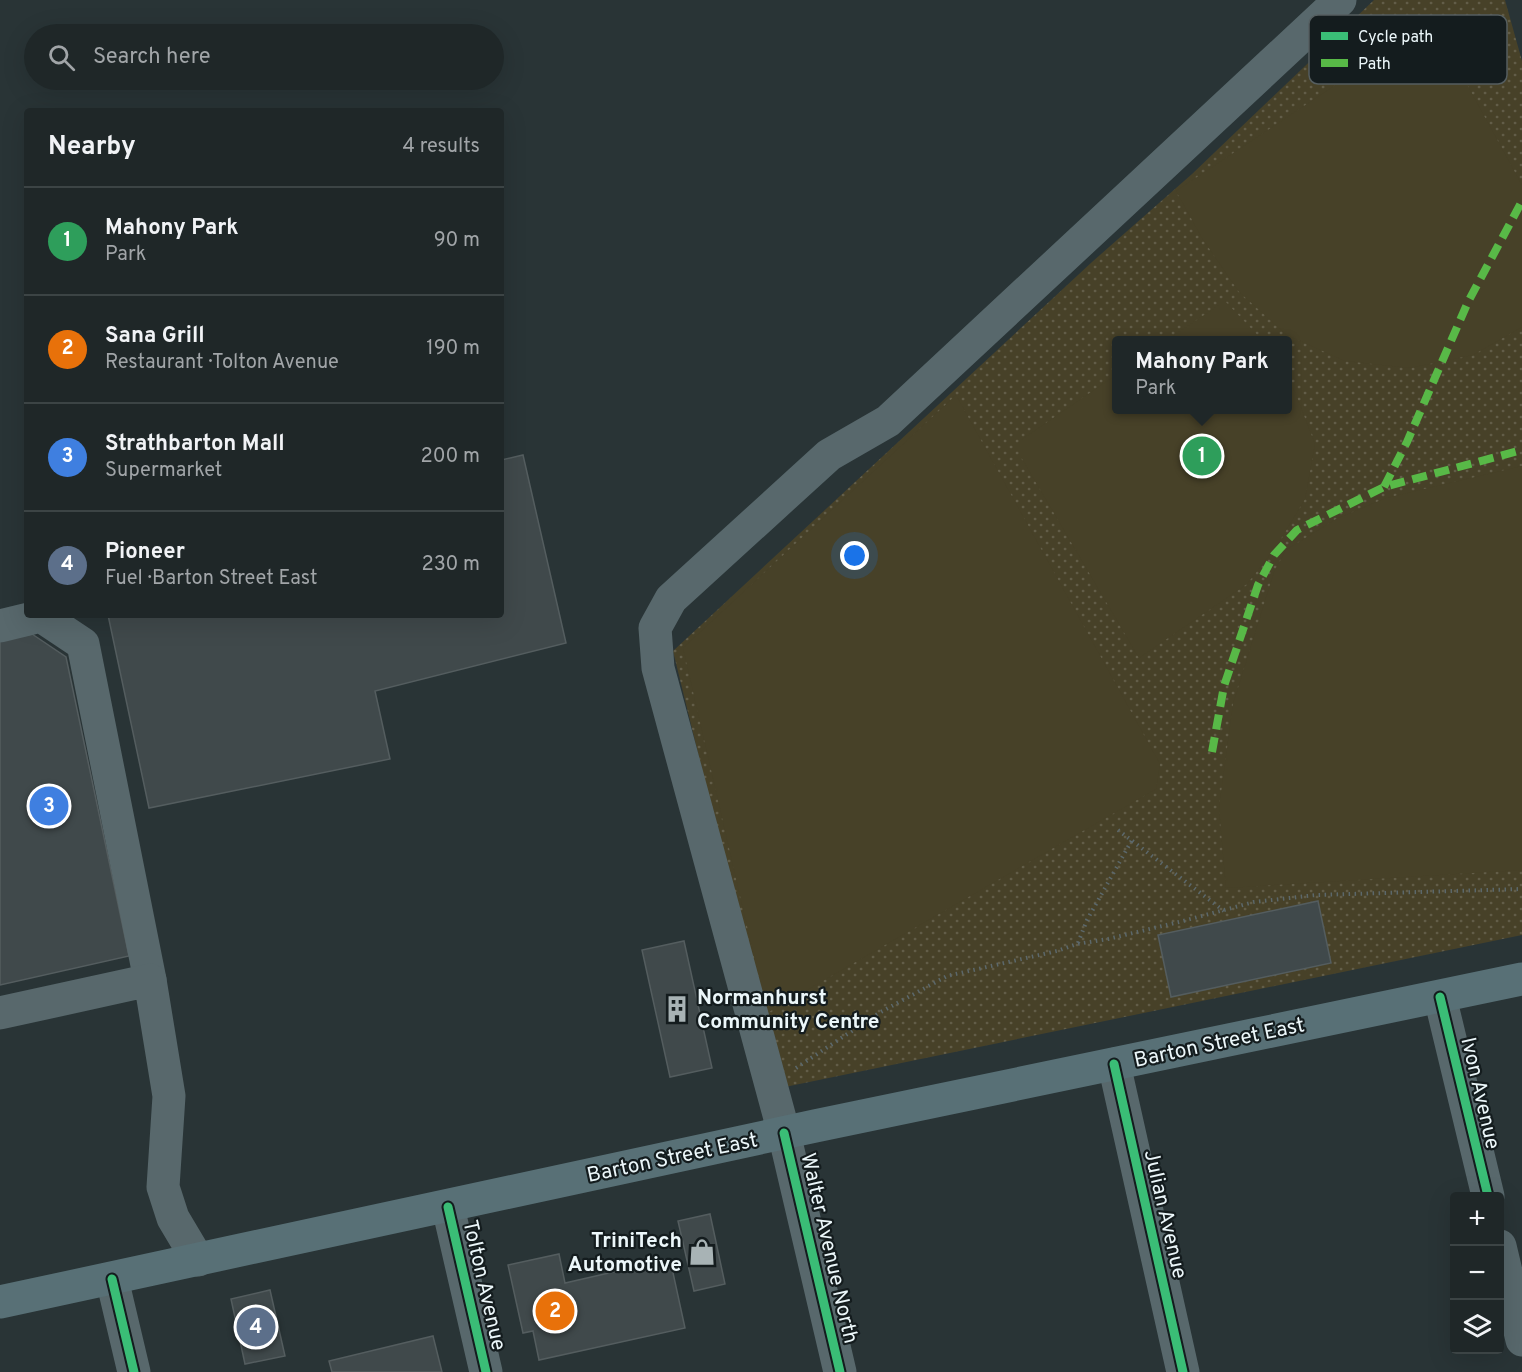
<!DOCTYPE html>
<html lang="en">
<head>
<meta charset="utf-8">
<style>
	:root { --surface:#1f2728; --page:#272f30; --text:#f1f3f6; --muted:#a1a5a8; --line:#3c4445; --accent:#a8b3b5 }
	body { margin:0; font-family:Overpass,sans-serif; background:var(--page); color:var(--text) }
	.controls { position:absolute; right:18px; bottom:18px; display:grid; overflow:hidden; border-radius:6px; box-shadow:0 6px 24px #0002 }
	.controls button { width:54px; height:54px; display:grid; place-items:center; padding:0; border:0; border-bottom:2px solid var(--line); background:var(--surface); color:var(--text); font:30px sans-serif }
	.you { position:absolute; left:855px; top:556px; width:21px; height:21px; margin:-15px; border:4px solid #fff; border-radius:50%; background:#1a73e8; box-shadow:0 0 0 9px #1a73e833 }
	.badge { display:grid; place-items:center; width:39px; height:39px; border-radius:50%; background:var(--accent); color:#fff; font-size:20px; font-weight:700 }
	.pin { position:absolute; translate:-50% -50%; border:3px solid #fff; box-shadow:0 2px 6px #0006 }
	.popup { position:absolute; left:1112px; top:336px; width:180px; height:78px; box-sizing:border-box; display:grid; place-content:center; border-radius:6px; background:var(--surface); filter:drop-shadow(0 2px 4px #0005); font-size:20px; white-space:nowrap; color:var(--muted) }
	.popup b { font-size:22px; color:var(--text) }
	.popup::after { content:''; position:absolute; left:50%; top:100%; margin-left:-12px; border:12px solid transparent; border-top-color:var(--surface) }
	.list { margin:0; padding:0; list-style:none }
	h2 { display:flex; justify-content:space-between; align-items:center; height:78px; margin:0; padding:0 24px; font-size:26px }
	h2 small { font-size:20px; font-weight:400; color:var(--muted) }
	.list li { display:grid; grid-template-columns:39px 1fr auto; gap:18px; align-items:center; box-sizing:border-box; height:108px; padding:0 24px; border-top:2px solid var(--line) }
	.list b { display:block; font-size:22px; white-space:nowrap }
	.list p { margin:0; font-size:20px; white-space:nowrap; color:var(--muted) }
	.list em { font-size:20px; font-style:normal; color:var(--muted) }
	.icon { flex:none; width:33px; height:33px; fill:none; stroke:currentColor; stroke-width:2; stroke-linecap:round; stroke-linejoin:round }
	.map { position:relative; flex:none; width:1522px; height:1372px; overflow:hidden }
	.search { position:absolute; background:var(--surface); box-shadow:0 6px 24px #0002; left:24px; top:24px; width:480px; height:66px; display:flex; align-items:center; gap:15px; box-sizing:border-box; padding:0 21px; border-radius:33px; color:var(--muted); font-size:22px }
	.panel { position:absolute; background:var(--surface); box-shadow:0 6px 24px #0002; left:24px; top:108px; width:480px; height:510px; border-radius:6px }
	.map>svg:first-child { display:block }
	.grass { fill:url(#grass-dots); fill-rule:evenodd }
	.pitch { fill:#474128 }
	.building { fill:#40494b; stroke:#545d5f; stroke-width:1.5 }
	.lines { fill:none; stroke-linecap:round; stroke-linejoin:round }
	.path { stroke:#5c686b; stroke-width:4; stroke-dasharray:1.5 4.5; stroke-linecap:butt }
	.minor { stroke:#58686c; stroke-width:33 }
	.major { stroke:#587076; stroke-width:33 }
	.quiet { stroke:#58b947; stroke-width:8; stroke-dasharray:15 8; stroke-linecap:butt }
	.cycleway-casing { stroke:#141c1e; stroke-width:13 }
	.cycleway { stroke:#3abd76; stroke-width:9 }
	.labels { text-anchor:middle; stroke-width:4.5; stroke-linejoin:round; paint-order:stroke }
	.poi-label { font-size:21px; font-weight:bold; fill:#ecf7fa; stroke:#141c1e; text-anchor:start }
	.street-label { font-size:21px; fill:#ecf7fa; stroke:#141c1e }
	.key { fill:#141c1e; stroke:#555e60; stroke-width:1.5 }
	.key-label { font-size:16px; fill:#ecf7fa }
</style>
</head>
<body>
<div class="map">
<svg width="1522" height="1372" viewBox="0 0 1522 1372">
	<defs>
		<pattern id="grass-dots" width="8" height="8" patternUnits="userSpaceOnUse" patternTransform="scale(1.5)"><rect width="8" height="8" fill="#474128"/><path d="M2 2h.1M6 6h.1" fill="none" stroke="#625d48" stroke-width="1.8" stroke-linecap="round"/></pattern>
	</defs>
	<rect width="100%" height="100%" fill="#293436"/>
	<path class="grass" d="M1374 0H1505L1522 61V935L780 1088 673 651 1092 262 1192 174ZM1116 340H1288V410H1116Z"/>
	<g class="pitch">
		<polygon points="1417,31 1441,37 1522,185 1522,327 1473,355 1410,368 1345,361 1287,335 1239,292 1202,238 1176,191"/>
		<polygon points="1225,301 1262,340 1167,340"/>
		<polygon points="1116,375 1116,410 1288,410 1288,380 1295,392 1315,444 1305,499 1276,547 1247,584 1139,658 1021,457 1021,440"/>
		<polygon points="956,395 1160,764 1156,789 767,1013 683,648"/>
		<polygon points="1522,466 1522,870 1226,888 1219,808 1233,704 1274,572 1286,550 1336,519 1386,498"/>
	</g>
	<g class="building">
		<polygon points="523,455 566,643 375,691 390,759 149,808 108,615 501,615 501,460"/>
		<polygon points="32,634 66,657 129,956 0,985 0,641"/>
		<polygon points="1318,901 1331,963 1171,997 1158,935"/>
		<polygon points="684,941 712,1068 670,1077 642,950"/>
		<polygon points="710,1214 725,1284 694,1291 678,1221"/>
		<polygon points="559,1254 565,1283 670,1259 685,1328 539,1360 533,1331 523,1333 508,1265"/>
		<polygon points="270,1290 285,1356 245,1364 231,1299"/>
		<polygon points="433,1336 442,1372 332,1372 329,1361"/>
	</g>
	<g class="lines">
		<g class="path">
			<polyline points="1118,830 1224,911"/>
			<polyline points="1078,943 1087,920 1132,840"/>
			<polyline points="796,1068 879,1013 947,976 1057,951 1077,944 1108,939 1183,921 1254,902 1316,895 1522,889"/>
		</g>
		<g class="minor">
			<polyline points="0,626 41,616 83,644 150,980"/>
			<polyline points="1440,997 1488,1196"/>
			<polyline points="0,1013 150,980 169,1096 163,1187 173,1218 198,1260"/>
			<polyline points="1114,1064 1183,1372"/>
			<polyline points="448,1207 486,1372"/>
			<polyline points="1500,1246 1522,1340"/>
			<polyline points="112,1279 134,1372"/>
			<polyline points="840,1372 784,1133 658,668 655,628 671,599 829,455 888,421 1340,0"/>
		</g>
		<polyline class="major" points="0,1302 815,1126 1522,979"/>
		<g class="quiet">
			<polyline points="1384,487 1407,442 1468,302 1522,201"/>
			<polyline points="1212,752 1224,686 1258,585 1274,555 1297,530 1384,487 1522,450"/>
		</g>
		<defs>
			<g id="cycleway">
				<polyline points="1440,997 1488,1196"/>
				<polyline points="1114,1064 1183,1372"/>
				<polyline points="784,1133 840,1372"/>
				<polyline points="448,1207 486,1372"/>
				<polyline points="112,1279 134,1372"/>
			</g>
		</defs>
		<use href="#cycleway" class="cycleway-casing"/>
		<use href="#cycleway" class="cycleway"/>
	</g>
	<defs>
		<symbol id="building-bare" viewBox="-9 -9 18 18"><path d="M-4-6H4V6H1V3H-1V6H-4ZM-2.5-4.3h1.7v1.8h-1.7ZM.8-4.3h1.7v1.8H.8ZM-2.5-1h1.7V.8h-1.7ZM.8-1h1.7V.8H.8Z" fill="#a8b3b5" stroke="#141c1e" stroke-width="2.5" paint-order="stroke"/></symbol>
		<symbol id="shop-bare" viewBox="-9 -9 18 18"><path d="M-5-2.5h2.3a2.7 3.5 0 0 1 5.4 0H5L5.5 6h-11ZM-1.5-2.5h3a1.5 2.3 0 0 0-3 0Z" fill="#a8b3b5" stroke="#141c1e" stroke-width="2.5" paint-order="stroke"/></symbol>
	</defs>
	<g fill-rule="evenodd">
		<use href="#building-bare" x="658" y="990" width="38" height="38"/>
		<use href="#shop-bare" x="683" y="1233" width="38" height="38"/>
	</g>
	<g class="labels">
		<g class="poi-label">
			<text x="697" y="1004">Normanhurst<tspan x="697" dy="24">Community Centre</tspan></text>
			<text x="682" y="1247" text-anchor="end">TriniTech<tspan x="682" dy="24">Automotive</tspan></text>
		</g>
		<g class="street-label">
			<text transform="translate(1219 1042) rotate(-12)" y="7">Barton Street East</text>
			<text transform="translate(1481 1093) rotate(77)" y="7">Ivon Avenue</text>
			<text transform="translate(672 1157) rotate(-12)" y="7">Barton Street East</text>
			<text transform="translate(1166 1214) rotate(77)" y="7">Julian Avenue</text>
			<text transform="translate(830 1248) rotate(77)" y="7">Walter Avenue North</text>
			<text transform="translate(485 1285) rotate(77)" y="7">Tolton Avenue</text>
		</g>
	</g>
	<rect x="1309" y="15" width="198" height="69" rx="9" class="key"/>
	<rect x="1321" y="32" width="27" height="8" fill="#3abd76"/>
	<rect x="1321" y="59" width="27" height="8" fill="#58b947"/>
	<g class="key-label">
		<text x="1358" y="42">Cycle path</text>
		<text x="1358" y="69">Path</text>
	</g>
</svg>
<div class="controls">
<button>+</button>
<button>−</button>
<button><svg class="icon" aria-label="layers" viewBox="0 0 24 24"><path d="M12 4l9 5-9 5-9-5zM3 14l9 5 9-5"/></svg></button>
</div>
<div class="you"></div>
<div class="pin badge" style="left:1202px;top:456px;background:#2e9e5b">1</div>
<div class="popup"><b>Mahony Park</b>Park</div>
<div class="pin badge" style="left:555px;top:1311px;background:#e8710a">2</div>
<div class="pin badge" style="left:49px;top:806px;background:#3f7fe0">3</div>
<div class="pin badge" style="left:256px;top:1327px;background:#5c6f8a">4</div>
<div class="search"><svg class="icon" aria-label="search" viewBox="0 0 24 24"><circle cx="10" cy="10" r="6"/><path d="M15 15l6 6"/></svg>Search here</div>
<section class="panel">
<h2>Nearby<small>4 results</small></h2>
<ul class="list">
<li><span class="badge" style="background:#2e9e5b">1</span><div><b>Mahony Park</b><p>Park</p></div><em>90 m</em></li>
<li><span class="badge" style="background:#e8710a">2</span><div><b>Sana Grill</b><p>Restaurant · Tolton Avenue</p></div><em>190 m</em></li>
<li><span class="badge" style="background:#3f7fe0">3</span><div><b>Strathbarton Mall</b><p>Supermarket</p></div><em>200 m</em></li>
<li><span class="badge" style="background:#5c6f8a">4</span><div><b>Pioneer</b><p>Fuel · Barton Street East</p></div><em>230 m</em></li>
</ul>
</section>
</div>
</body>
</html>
